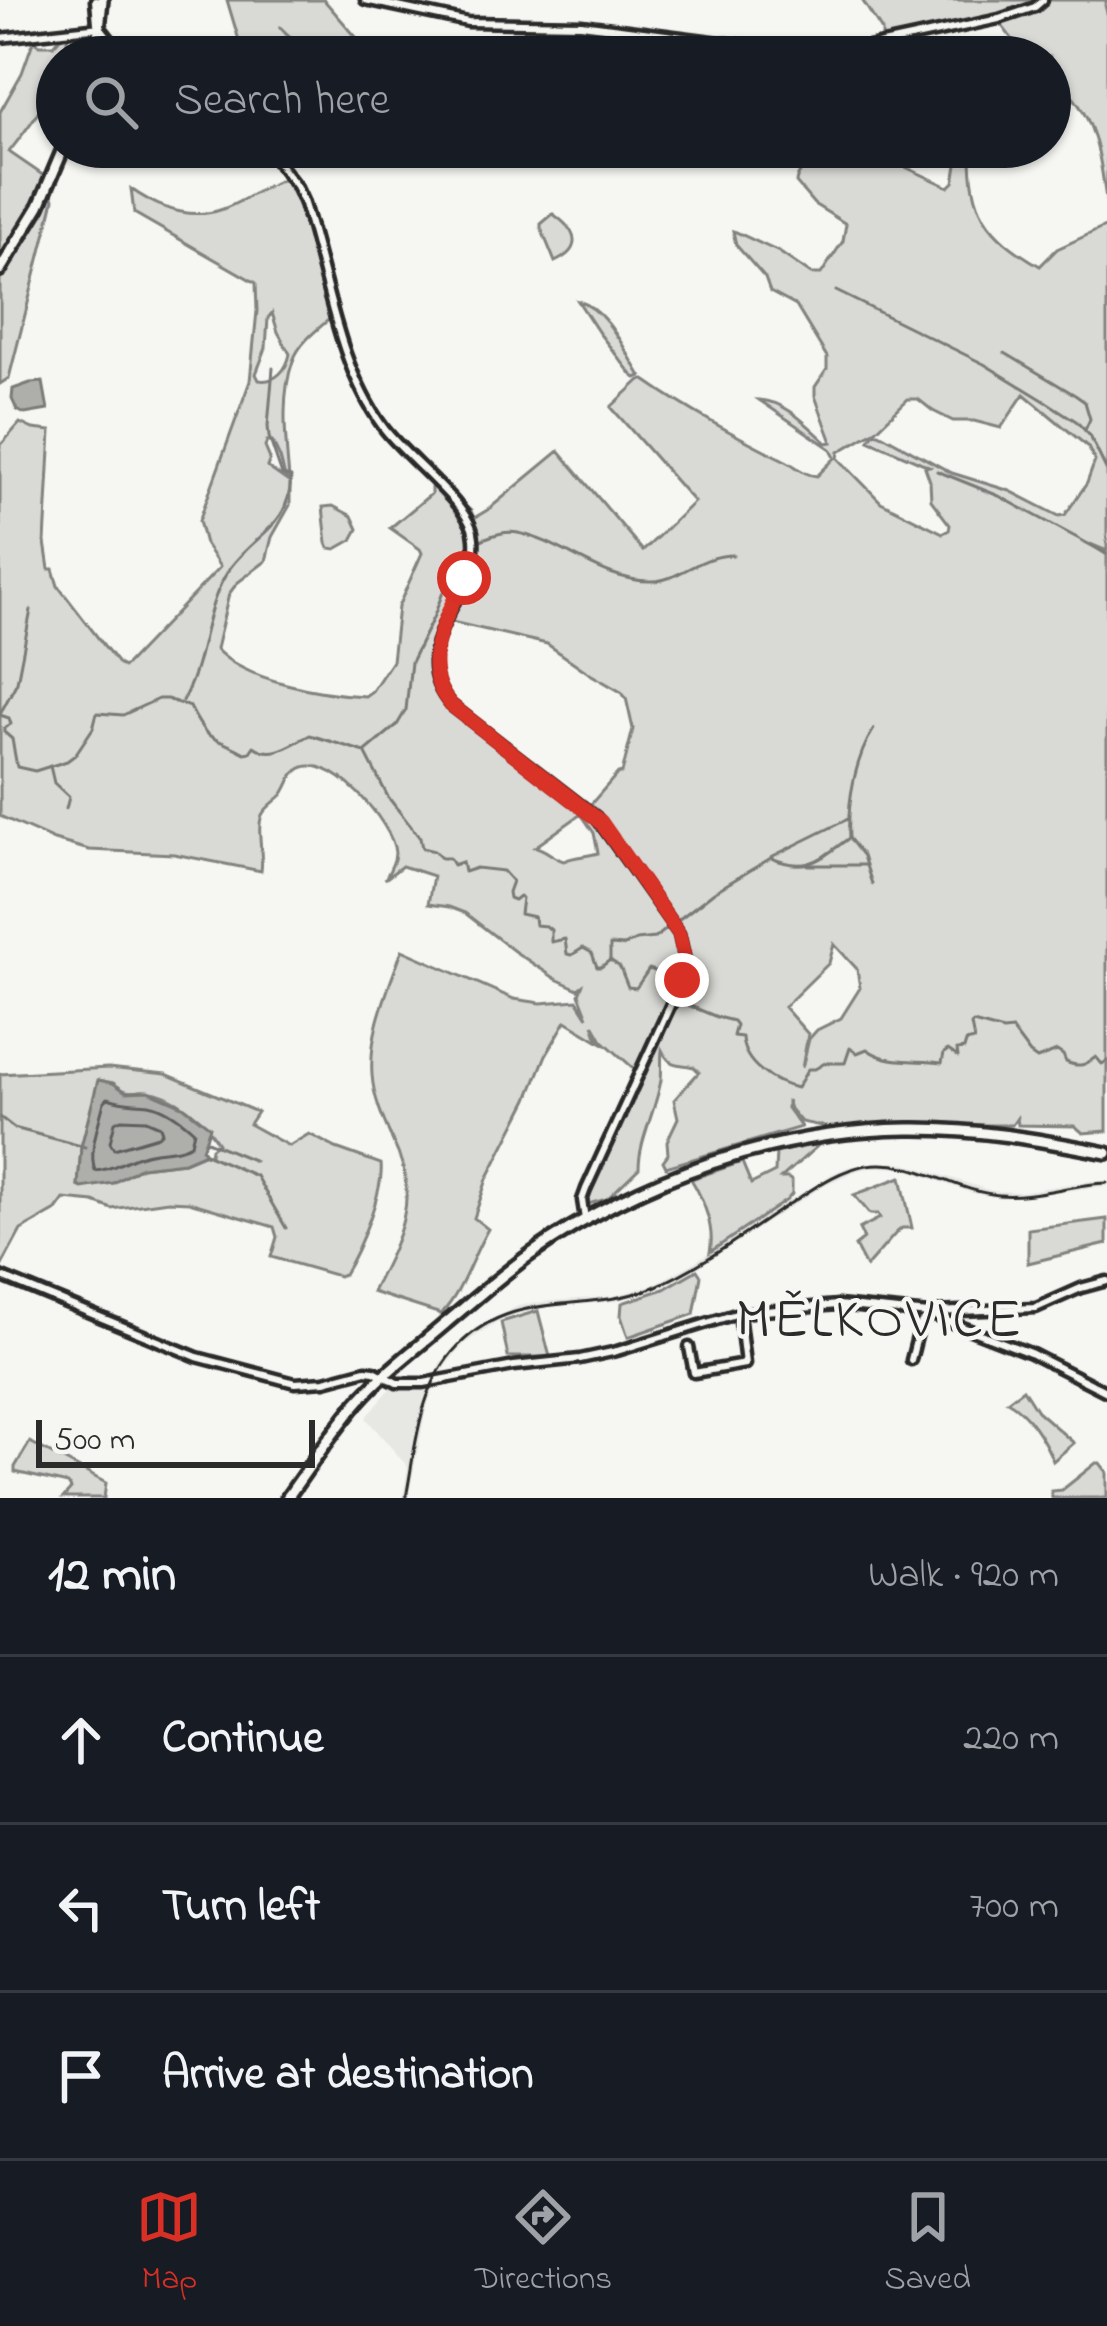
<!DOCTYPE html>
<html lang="en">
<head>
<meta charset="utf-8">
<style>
	:root { --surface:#171b24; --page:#20242c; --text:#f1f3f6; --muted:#9ea1a6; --line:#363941; --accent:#d93025 }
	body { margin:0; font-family:"Indie Flower",sans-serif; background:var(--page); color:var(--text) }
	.scale { position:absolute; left:36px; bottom:30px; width:279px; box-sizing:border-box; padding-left:12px; border:6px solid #2b2b2b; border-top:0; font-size:33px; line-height:42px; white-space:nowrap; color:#2b2b2b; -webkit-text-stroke:9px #f6f6f2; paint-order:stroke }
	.stop { position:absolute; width:36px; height:36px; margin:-27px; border:9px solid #d93025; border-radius:50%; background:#fff }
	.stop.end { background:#d93025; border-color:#fff; box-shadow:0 3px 12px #0008 }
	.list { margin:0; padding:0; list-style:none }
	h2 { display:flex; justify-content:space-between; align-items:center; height:156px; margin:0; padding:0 48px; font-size:51px }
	h2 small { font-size:39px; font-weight:400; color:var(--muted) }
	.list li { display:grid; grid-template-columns:78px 1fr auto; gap:36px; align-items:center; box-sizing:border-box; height:168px; padding:0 48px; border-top:3px solid var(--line) }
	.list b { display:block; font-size:45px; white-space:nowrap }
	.list em { font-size:39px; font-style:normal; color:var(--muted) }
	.icon { flex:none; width:66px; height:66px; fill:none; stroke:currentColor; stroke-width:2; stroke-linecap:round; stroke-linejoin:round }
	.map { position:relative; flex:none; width:1107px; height:1498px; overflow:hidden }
	.search { position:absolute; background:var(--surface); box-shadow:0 3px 9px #0004; left:36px; right:36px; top:36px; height:132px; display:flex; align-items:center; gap:30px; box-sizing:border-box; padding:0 42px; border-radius:66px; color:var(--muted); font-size:45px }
	.sheet { height:660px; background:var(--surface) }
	nav { display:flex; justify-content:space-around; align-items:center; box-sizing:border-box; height:168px; border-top:3px solid var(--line); background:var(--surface); font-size:33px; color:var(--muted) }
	nav a { display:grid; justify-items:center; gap:6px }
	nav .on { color:var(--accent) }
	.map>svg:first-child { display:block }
	.built { fill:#e7e7e3 }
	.green { fill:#d9d9d5; stroke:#828280; stroke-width:3; fill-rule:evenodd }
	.water { fill:#aeaeab; stroke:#7a7a78; stroke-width:3 }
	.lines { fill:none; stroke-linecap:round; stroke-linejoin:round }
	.shore { stroke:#5f5f5e; stroke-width:3 }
	.stream { stroke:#7a7a78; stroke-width:3 }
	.minor-casing { stroke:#2b2b2b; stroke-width:15 }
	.major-casing { stroke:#2b2b2b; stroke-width:18 }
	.minor { stroke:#f6f6f2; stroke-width:6 }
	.major { stroke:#f6f6f2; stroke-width:9 }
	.rail { stroke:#2b2b2b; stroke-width:3 }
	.route { stroke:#d93025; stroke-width:15 }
	.labels { text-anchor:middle; stroke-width:9; stroke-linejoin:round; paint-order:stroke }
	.quarter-label { font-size:57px; letter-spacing:3px; fill:#2b2b2b; stroke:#f6f6f2 }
</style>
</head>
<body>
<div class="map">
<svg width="1107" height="1498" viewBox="0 0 1107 1498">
	<rect width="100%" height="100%" fill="#f6f6f2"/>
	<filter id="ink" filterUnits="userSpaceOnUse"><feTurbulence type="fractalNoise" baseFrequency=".00833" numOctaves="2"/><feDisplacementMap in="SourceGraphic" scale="24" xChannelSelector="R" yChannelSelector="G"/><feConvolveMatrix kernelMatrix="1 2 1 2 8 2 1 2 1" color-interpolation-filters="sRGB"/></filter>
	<g filter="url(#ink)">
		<polygon class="built" points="876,1162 904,1163 992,1191 1020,1192 1088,1181 1107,1181 1107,1186 1001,1198 972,1193 903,1168 877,1167 858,1170 826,1184 684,1276 657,1289 616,1301 542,1307 501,1319 464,1344 446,1365 436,1382 426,1409 408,1498 403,1498 408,1467 366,1418 390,1389 428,1385 441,1362 475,1328 518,1306 541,1302 615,1296 655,1284 690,1265 832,1174 848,1167"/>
		<g class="green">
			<polygon points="227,0 324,0 363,45 363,51 356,56 310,56 279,26 306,57 244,57"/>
			<polygon points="862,0 1038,0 1016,11 878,43 882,39 882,31"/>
			<path d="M1047 0H1107L1105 5 1107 13V206C1099 154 1097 109 1050 76V57H1026L999 22 1037 9Z"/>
			<path d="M69 34 62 57H57C57 93 30 125 9 152L47 178 28 218 0 262V112L22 73 34 39 39 45H54L63 35Z"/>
			<path d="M822 147H877L903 166 949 187 954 182 957 165 940 147H971C970 212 986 234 1040 266L1057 249 1107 226V551L1090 544 1107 555V1131L1083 1133 1075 1126 1018 1125 1017 1118 1012 1125H881L836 1129 801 1122 790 1109 787 1100V1108L801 1127 666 1167 663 1161 668 1154 667 1141 678 1118 674 1100 699 1072 694 1067C676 1062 672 1069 662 1050 661 1060 662 1070 661 1080 656 1110 639 1140 639 1168L607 1199 584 1205 642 1076 602 1040 593 1024 597 1036 604 1044 566 1021 546 1055 528 1099 487 1179 474 1218 488 1229C471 1258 463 1291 441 1314L372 1292C394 1247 420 1205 398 1153 387 1127 374 1103 372 1075 369 1030 388 991 402 950L514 999 541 1003 577 1000 588 1017 579 994 582 986 578 989 556 979 514 951 465 913 449 907 428 904 433 876 402 866 385 879C389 872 395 862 395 853 394 824 326 746 297 771 290 776 288 788 282 795 276 801 266 807 262 815 256 831 264 855 261 871L174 854 89 850 54 840 0 816V446L20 423 33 429 51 431 45 542 49 569H53L58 586 119 665 124 667 220 567 205 544 199 521 250 381 257 311 256 283 134 213 131 189C158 208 190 221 223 209 245 201 263 186 285 179 313 213 321 275 332 317 318 329 299 343 293 361 280 397 286 442 289 479L285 477 280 458 272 441H267L265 447 270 459 267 467 290 483V505L272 537 266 561 237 583 229 594 216 649C245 681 322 694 365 696L372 691 392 661 398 607 422 553 420 549 390 528 431 494V488L440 484 471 511 474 518 489 509 559 451 643 551 694 502 611 407 640 380H645C692 413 735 435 784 460 797 466 803 475 817 476L835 458 831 449 759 400C786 401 807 425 827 443L832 442 815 396V387L827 369V357L796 306 770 292 765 278 736 245 733 231 736 232 779 252 811 274H821L843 241 846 224 814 204 796 183C797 170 814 159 822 147ZM272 313 278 332 290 354C287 369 276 383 259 380L256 374 266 348 268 318ZM1024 394 1088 447 1095 461 1087 483 1065 515 1059 516 1010 491 952 473 879 433H874L869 440 929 466 925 467 930 481 931 500 950 525 949 530 943 533 881 502 838 458 839 452 876 430 908 399H918L933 411 953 421H974L1001 428ZM452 622 547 644 590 674 621 692 626 698 633 729 622 773H618L591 804 585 803 453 703C435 676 435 649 452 622ZM581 814 594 833 598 853C586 857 576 855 564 861 553 858 545 848 535 847ZM834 944 857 969 860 988 841 1018 817 1030 809 1039 802 1068 808 1034 784 1007 829 963Z"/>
			<polygon points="52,193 54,199 51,212 9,378 0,384 0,279"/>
			<path d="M553 214C576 230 585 248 555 262L541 228V224Z"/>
			<path d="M578 301C607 309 625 351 641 376L636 378 632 375 599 333Z"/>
			<polygon points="333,506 352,516 358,529 352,540 336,549 329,548 327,543 323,507"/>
			<path d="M108 1068 166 1074 257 1112 249 1124 289 1146 309 1134 336 1148 381 1164C384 1191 359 1250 344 1274L338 1276 271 1257 277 1237 274 1227 189 1202 168 1201 112 1209 94 1202 64 1199 56 1210 21 1230 0 1269V1074ZM99 1080C110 1082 117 1088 126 1091 135 1094 137 1090 146 1091 176 1094 204 1120 218 1143L211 1148 210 1154 205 1153 184 1162 141 1167 113 1183 78 1186 81 1147Z"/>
			<path d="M818 1142H822L781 1178H788L792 1181V1194L787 1200 710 1252C715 1229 704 1200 691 1179L742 1162 751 1184 775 1172 776 1153Z"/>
			<polygon points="901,1177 912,1228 902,1228 896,1233 866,1267 855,1246 864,1239 859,1229 880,1218 878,1214 870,1214 854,1195"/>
			<polygon points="1107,1219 1107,1244 1028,1263 1028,1229"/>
			<polygon points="697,1270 701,1276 694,1314 628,1337 621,1316 622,1303 664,1289"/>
			<polygon points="538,1311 550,1357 508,1357 501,1322"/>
			<path d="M1023 1389 1037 1411 1074 1443 1053 1461C1045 1441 1028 1412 1007 1401Z"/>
			<polygon points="30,1442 106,1483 104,1498 63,1498 71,1489 68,1484 15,1472 15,1467"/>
			<polygon points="1096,1463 1100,1463 1107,1472 1107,1498 1052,1498 1051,1491 1062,1490"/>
		</g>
		<g class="water">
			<polygon points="43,382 48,410 25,414 17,410 12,399 13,389 30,383"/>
			<polygon points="98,1080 113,1083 126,1092 149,1091 157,1095 183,1106 210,1127 202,1149 205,1153 184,1162 141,1167 113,1183 82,1188 78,1186 81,1147"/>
		</g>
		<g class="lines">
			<g class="shore">
				<path d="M108 1098C124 1104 134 1102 149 1104 165 1107 182 1120 194 1131L191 1144C176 1153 159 1149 142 1155 124 1160 113 1170 95 1171 88 1151 99 1124 104 1102Z"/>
				<polygon points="121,1119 146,1120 160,1126 162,1132 158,1136 114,1149 110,1142 115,1122"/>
			</g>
			<g class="stream">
				<polyline points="836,291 984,364 1048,403 1076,421 1090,436 1107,471"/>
				<polyline points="1005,353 1075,395 1085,402 1090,419 1085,430"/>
				<polyline points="937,471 999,496 1107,554"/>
				<path d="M182 701C206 660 202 609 230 568 257 531 289 529 291 477L282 475 269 437 268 426 273 368"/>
				<polyline points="0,714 17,682 31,610"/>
				<path d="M0 715 9 718 11 724 4 728V732L12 739 17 767 35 771 67 761 75 755 93 728 97 713 123 715 158 699H167L190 707C209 745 212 735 245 753L250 752 254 746C273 760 291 744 310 735L365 752 388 797 420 838 422 848 434 851 441 858H449L453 865 462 862 464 872 476 868 503 871 512 881 508 892 509 898 514 900 519 896 522 898 520 914 534 917 535 925 546 926 551 930V942L565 939 567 954 572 955 583 948 592 953 597 967H601L610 960 620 967 628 987 636 988 649 969 655 971 668 988 679 977 688 978 690 983 682 993 683 1003 717 1017 733 1021 736 1025 733 1036 742 1037C743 1064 773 1083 797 1088L808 1069H815L825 1063H845L850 1048 857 1053 867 1049C888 1065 917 1059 942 1063L944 1053 948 1050 958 1057 957 1050 964 1049 966 1042 974 1040 971 1025 973 1023 1003 1031 1012 1030 1030 1054 1037 1059 1057 1051 1063 1055 1066 1062C1080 1068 1085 1065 1096 1057L1102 1064 1107 1061"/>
				<path d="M366 751 397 725 406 710 411 662 434 616 457 555C471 543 499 529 518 533 563 542 605 583 653 581 678 581 699 555 733 555"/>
				<polyline points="50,766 54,783 69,797 66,809"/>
				<polyline points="849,838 863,856 872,884"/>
				<polyline points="771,857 848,819"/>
				<polyline points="808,865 866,865"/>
				<path d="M610 960V945L624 946 636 940 655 938 714 892 771 858C808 873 819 860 849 838 847 803 855 758 874 729"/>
				<polyline points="0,1117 14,1128 85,1147"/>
				<polyline points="207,1141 255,1161"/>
				<polyline points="203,1153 256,1176 286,1228"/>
			</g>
			<defs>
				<g id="minor">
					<polyline points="95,0 97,23 119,51 117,57"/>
					<polyline points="365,0 468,22 581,24 814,54 836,54 999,19 1035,7 1043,0"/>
					<polyline points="0,38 100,27"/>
					<path d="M266 147 296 186 303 201C328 276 336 362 383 427 403 455 467 503 473 532 486 590 398 644 451 705L596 817 679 934 685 961 682 980 586 1189 582 1200 585 1219"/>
					<polyline points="0,1276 197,1357 295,1383 325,1381 366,1370 374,1371 397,1383 424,1383 514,1366 580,1359 617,1351 739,1313 838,1305 929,1314 1030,1353 1107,1392"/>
					<polyline points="689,1347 694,1373 745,1364 739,1313"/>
					<polyline points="911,1360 920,1325 933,1312 1036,1308 1081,1288 1107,1281"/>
				</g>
				<g id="major">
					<polyline points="96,57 102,0"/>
					<polyline points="0,270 39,206 64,147"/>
					<path d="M287 1498C310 1466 332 1432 358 1402 383 1373 416 1349 446 1323 474 1300 501 1275 531 1254 641 1177 773 1131 908 1129 975 1128 1041 1140 1107 1153"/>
				</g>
			</defs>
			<use href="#minor" class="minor-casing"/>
			<use href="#major" class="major-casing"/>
			<use href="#minor" class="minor"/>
			<use href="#major" class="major"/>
			<path class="rail" d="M406 1498C416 1445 419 1386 458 1346 515 1287 587 1315 654 1287 704 1266 749 1230 794 1201 817 1186 839 1170 867 1165 915 1158 952 1191 999 1195 1035 1198 1071 1184 1107 1183"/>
		</g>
	</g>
	<g class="lines" filter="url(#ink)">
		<path class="route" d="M464 578C446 620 416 665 451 705L601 822 679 934 685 961 682 980"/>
	</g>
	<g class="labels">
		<g class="quarter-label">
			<text x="880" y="1336">MĚLKOVICE</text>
		</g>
	</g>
</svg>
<div class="scale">500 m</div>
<div class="stop" style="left:464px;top:578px"></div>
<div class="stop end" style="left:682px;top:980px"></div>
<div class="search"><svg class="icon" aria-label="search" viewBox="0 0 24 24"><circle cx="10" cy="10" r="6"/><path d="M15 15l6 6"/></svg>Search here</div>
</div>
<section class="sheet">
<h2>12 min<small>Walk · 920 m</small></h2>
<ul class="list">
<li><svg class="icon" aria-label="ahead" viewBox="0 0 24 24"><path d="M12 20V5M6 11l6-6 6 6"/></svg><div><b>Continue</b></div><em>220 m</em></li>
<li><svg class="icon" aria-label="left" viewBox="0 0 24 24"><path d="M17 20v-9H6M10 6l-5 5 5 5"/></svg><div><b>Turn left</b></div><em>700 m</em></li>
<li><svg class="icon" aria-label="arrive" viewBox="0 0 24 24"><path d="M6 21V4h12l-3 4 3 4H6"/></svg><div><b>Arrive at destination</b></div></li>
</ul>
</section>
<nav>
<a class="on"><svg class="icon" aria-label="map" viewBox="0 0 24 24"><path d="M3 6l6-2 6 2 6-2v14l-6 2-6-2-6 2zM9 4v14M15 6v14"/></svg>Map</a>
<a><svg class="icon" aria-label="directions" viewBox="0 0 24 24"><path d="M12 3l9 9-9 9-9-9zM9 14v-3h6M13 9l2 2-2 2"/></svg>Directions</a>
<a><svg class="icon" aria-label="saved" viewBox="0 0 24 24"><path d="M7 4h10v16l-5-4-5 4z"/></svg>Saved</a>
</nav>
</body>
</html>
